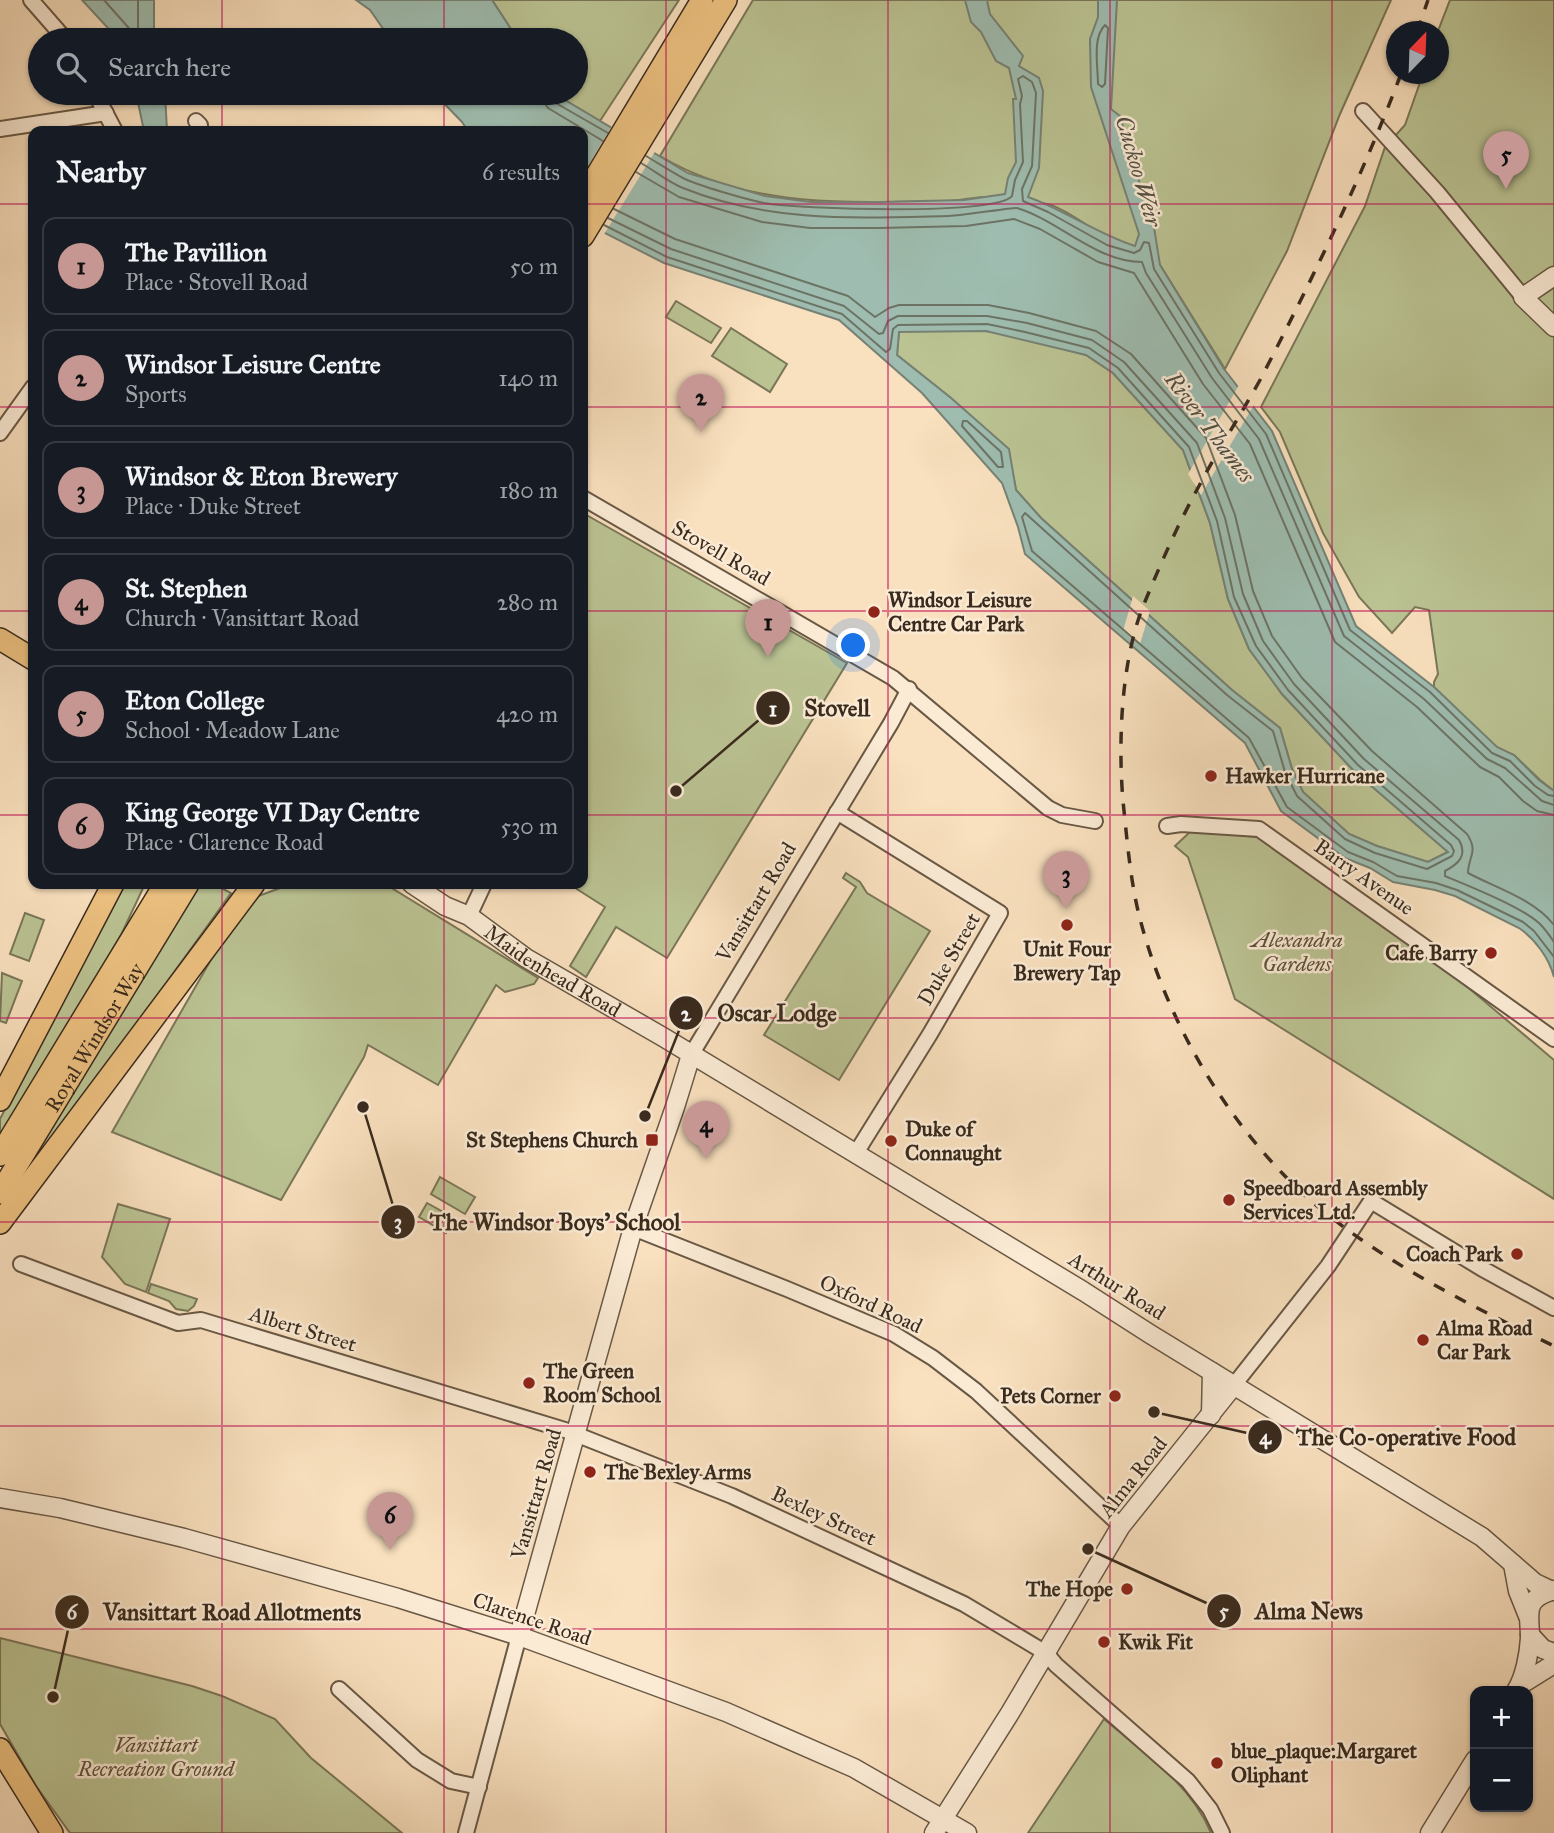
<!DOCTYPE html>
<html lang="en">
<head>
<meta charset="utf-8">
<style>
	:root { --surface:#171b24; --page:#20242c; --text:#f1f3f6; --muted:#9ea1a6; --line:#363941; --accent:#c59692 }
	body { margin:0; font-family:"IM FELL Great Primer",serif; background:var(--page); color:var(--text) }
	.controls { position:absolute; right:21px; bottom:21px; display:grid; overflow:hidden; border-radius:14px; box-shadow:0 2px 5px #0004 }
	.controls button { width:63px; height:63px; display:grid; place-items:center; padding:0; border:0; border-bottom:2px solid var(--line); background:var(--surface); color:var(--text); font:35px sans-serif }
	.compass { position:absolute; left:1386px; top:21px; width:63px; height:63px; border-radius:50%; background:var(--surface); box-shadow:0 2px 5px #0004; rotate:23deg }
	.you { position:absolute; left:854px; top:646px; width:24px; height:24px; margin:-18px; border:5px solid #fff; border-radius:50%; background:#1a73e8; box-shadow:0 0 0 10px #1a73e833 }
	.badge { display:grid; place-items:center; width:46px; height:46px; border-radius:50%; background:var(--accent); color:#111; font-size:23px; font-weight:700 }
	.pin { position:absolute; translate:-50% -58px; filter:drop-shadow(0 2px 4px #0008) }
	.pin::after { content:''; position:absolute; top:37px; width:24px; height:21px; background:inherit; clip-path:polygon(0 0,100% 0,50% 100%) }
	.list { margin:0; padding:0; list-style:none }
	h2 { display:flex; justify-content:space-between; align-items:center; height:91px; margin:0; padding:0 28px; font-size:30px }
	h2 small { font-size:23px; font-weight:400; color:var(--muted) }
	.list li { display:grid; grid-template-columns:46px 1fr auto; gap:21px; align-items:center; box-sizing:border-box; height:98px; margin:0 14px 14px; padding:0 14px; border:2px solid var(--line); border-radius:14px }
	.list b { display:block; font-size:26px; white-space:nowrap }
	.list p { margin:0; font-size:23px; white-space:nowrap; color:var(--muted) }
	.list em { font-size:23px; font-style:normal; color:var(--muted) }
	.icon { flex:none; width:38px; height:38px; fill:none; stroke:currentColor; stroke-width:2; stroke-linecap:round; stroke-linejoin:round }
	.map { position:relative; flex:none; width:1554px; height:1833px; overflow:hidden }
	.search { position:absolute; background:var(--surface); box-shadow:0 2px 5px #0004; left:28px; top:28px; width:560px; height:77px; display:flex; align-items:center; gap:18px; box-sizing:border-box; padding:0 24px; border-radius:38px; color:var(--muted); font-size:26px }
	.panel { position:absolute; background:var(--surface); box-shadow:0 2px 5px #0004; left:28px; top:126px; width:560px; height:763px; border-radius:14px }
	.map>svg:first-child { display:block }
	.green { fill:#bbc393; stroke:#7a7658; stroke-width:2 }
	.water { fill:#9ebdb0; stroke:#768275; stroke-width:2; fill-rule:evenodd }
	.pier { fill:#f9e0be }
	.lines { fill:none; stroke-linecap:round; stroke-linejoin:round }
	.shore { stroke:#6c7466; stroke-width:2 }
	.minor-casing { stroke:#695845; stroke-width:18 }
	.tertiary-casing { stroke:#695845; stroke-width:21 }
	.primary-casing { stroke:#392a1d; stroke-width:24 }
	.minor { stroke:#fbebd5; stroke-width:14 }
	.tertiary { stroke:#fbebd5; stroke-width:18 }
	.primary { stroke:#ecc07f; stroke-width:21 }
	.rail { stroke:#392a1d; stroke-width:3.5; stroke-dasharray:12 12; stroke-linecap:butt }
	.grid { fill:none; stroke:#c2185b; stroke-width:2; stroke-opacity:0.55 }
	.poi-dot { fill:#8f2418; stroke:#fbebd5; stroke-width:2.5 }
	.labels { text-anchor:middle; stroke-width:5; stroke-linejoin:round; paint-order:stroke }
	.street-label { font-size:21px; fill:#392a1d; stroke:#fbebd5 }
	.poi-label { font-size:21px; font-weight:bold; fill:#392a1d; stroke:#fbebd5; text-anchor:start }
	.park-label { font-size:21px; font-style:italic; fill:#5a503a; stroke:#fbebd5 }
	.water-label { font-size:23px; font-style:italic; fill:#524f42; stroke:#fbebd5 }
	.leader { fill:none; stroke:#392a1d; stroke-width:2.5 }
	.callout-dot { fill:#392a1d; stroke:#fbebd5; stroke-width:2.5 }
	.mark-label { font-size:21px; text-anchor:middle; font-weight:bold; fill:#fff }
	.callout-label { font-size:23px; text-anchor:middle; font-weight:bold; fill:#392a1d; stroke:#fbebd5; stroke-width:5; stroke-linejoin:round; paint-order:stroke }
</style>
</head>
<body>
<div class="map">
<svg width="1554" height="1833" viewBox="0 0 1554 1833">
	<rect width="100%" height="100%" fill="#f9e0be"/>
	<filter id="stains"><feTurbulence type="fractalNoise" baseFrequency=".00286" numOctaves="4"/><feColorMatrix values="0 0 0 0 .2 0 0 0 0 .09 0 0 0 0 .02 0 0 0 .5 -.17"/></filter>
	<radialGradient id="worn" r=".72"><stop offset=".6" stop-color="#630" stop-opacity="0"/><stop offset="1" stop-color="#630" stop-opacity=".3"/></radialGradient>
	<g class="green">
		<polygon points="492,0 679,0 600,121 553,93 576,93 576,40 518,40"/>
		<path d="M753 0H1391L1340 114 1287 251 1225 369 1155 257C1140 247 1122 245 1106 237 1088 227 1070 212 1051 205 1039 201 999 196 987 197 975 197 963 200 950 201 849 202 751 210 660 156Z"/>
		<polygon points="1450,0 1554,0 1554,791 1540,780 1514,755 1497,748 1434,687 1434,682 1438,674 1429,610 1415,607 1392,633 1359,597 1323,533 1280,432 1261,407 1365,206 1385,147 1405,125 1423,74 1438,74 1438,31"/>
		<polygon points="676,301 721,328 711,343 666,317"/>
		<polygon points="731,328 787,364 770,392 712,356"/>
		<polygon points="899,331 986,331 1024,338 1086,355 1113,373 1183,450 1210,523 1228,599 1249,649 1282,694 1354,771 1448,852 1428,862 1377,846 1349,834 1303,792 1292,769 1280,728 1232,690 1041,518 1016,490 1008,449 951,398 897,355"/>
		<polygon points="583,513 847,663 667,958 616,927 586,977 570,966 605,907 569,884 583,884"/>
		<polygon points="1192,830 1257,837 1432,957 1554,1060 1554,1199 1235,999 1188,857 1175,846"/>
		<polygon points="846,873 860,882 867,893 930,931 839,1080 764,1035 856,887 843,878"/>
		<polygon points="121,884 145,884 121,935 93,983 0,1136 0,1119"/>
		<polygon points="195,884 214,884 231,893 129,1035 0,1208"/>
		<polygon points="291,884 385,884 538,978 534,984 505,992 496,985 438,1085 368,1045 364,1057 281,1200 112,1132 212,958 253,898"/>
		<polygon points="25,913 44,920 29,961 10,954"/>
		<polygon points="2,973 22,981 6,1023 0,1021"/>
		<polygon points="440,1177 475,1197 465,1214 431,1194"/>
		<polygon points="427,1203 454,1218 446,1233 419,1217"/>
		<polygon points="118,1204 170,1219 146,1292 125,1284 102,1257"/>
		<polygon points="151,1284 197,1299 194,1306 188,1311 176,1309 169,1301 148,1293"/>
		<polygon points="0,1638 192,1686 222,1696 275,1719 311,1758 402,1833 70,1833 36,1786 0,1724"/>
		<path d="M1104 1719C1143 1752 1191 1784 1211 1833H1028Z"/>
	</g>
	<g class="water">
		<polygon points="82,0 154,0 154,33 161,40 119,40"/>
		<polygon points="356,0 492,0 518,40 391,40 370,10"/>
		<path d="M965 0H987L990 14 1023 56 1019 66 1039 78 1043 91 1039 168 1028 197C1065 210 1097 234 1135 246L1139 234 1091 87 1090 39 1098 17V0H1117L1111 109 1120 116 1144 198 1150 202 1160 265 1224 369 1272 431 1356 626 1434 687 1497 747 1514 755 1539 780 1554 791V977C1549 958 1535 939 1519 928L1455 896 1435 890 1393 882 1370 868 1345 858 1281 811 1245 743 1025 554 1018 527 1002 483 922 393 839 320 664 263 583 222V131H468L462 122 434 93H553L688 173 765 196 811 202H879L964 200 1005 194 1008 178 1016 162 1013 99H1016L1009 68 996 61 981 32 971 22ZM986 331 1086 355 1113 373 1183 450 1210 523 1228 599 1249 649 1282 694 1354 771 1448 852 1428 862 1377 846 1349 834 1303 792 1292 769 1280 728 1232 690 1041 518 1016 490 1009 449 951 398 897 355 899 332Z"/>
		<polygon points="136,93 165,93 167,131 144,131"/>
	</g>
	<g class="pier">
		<polygon points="613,124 656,150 603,236 583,226 583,174"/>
		<polygon points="1240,383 1255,403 1201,495 1188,474"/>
		<polygon points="1133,596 1150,611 1140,644 1123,631"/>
	</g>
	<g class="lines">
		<g class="shore">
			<polyline points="104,0 135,35 138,31 138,0"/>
			<path d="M1105 25 1108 28 1105 84 1102 87 1098 84C1098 66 1092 38 1105 25Z"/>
			<polyline points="542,93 543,101 548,108 603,141"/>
			<polyline points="551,93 554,102 608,133"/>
			<path d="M646 156C658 163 670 171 683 178 699 186 745 199 764 203 796 209 996 216 1012 196L1015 180 1023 162 1020 104 1022 96 1018 79 1023 76 1032 82 1036 93 1032 166 1022 189 1023 201 1048 212 1107 245 1134 253 1140 250 1144 242 1149 243 1154 269 1219 373 1266 434 1350 630 1430 692 1492 753 1510 761 1535 786 1548 795 1554 796"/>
			<path d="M641 163C655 171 668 182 683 188 769 223 858 218 949 216 961 216 1014 207 1017 208 1060 221 1096 262 1142 262L1146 273 1212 378 1259 439 1344 636 1424 699 1487 759 1505 768 1542 801 1554 805"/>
			<polyline points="636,172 679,197 762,222 810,228 879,228 966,226 1014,219 1040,229 1098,262 1134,273 1203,384 1250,444 1335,642 1417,707 1480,767 1499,777 1523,801 1537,811 1554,815"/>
			<path d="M614 209 675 239 848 296 875 317 889 308 899 305H988L1029 313 1096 331 1131 354 1206 438 1235 515 1253 591 1272 636 1302 678 1372 751 1467 834C1479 852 1468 857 1468 873 1496 888 1534 899 1554 925"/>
			<path d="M608 218 671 249 844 306 879 334 883 333 888 321 898 316H987L1027 323 1092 340 1124 362 1197 443 1225 518 1243 594 1263 641 1294 684 1364 759 1459 840C1468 856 1458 864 1445 871V876C1469 886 1522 907 1540 924 1545 929 1550 936 1554 942"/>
			<polyline points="604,225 667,257 842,314 886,352 890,349 893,329 898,325 987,324 1025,332 1089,348 1118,368 1189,447 1217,521 1234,597 1256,646 1288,690 1358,765 1451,845 1454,851 1452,856 1427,869 1375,853 1345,839 1297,796 1285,772 1273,731 1227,695 1025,513 1022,517 1032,551 1249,738 1287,807 1348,852 1373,862 1397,876 1436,883 1457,890 1523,922 1534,931 1554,957"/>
			<polygon points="963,421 967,421 1001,452 1003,467 998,467 962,426"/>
		</g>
		<defs>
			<g id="minor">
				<polyline points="31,0 66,40"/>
				<polyline points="95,93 115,131"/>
				<polyline points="1363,111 1437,192 1523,297"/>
				<polyline points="196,121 200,125 200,131"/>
				<polyline points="0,129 106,113"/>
				<polyline points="0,433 33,387"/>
				<polyline points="583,498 893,678 1048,808 1062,815 1095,821"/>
				<polyline points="837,812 1000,913 930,1034 856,1153"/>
				<polyline points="1167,826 1181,824 1259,829 1554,1039"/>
				<polyline points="469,916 484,884"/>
				<polyline points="691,1055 891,723 909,689"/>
				<polyline points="633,1228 787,1289 894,1334 933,1358 976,1391 1121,1526"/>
				<polyline points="21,1264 178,1323 201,1320 565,1430 732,1496 964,1604 1046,1653 1056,1665 1188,1781 1210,1809 1222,1833"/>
				<polyline points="1234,1385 1328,1266 1371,1201 1481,1268 1554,1308"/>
				<polyline points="339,1689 417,1760 451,1781 479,1787"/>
				<polyline points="466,1833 519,1636"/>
			</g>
			<g id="tertiary">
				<polyline points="1554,276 1523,297 1554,327"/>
				<path id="s1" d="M412 884 445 906 469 916 526 958 663 1037 1083 1291 1150 1334 1482 1537 1535 1583 1552 1591"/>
				<polyline points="1211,1415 1212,1372"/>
				<polyline points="0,1498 60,1508 184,1538 398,1598 519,1636 726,1712 854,1768 967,1833"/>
				<polyline points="1513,1564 1518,1591 1528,1616"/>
				<polyline points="1530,1635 1543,1649 1554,1653"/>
				<polyline points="519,1636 633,1228 675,1107 691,1055"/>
				<polyline points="1520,1685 1554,1664"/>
				<path d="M1516 1691C1525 1677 1529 1654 1530 1638 1530 1614 1522 1599 1554 1590"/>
				<polyline points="934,1833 1010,1713 1121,1526 1234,1385"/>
				<polyline points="1430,1833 1475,1760"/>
			</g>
			<g id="primary">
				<polyline points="583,198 702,0"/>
				<polyline points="583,236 726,0"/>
				<polyline points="0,639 33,659"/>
				<polyline points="0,1100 113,884"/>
				<polyline points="0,1155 165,884"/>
				<path id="s2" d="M0 1193 188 884"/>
				<polyline points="0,1223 254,884"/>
				<polyline points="0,1749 52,1833"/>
			</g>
		</defs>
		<use href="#minor" class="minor-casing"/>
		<use href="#tertiary" class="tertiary-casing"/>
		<use href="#primary" class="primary-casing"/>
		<use href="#minor" class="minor"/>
		<use href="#tertiary" class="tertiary"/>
		<use href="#primary" class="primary"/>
		<g class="rail">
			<polyline points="1417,32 1428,0"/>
			<path d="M1401 74C1361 179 1312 280 1260 380 1240 416 1218 450 1199 486 1178 524 1160 565 1144 604 1121 660 1118 742 1123 801 1127 839 1130 878 1139 915 1163 1010 1215 1103 1283 1174 1355 1249 1461 1301 1554 1346"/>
		</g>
	</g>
	<path class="grid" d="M222 0V40M444 0V40M666 0V1833M888 0V1833M1110 0V1833M1332 0V1833M222 93V131M444 93V131M0 204H33M583 204H1554M0 407H33M583 407H1554M0 611H33M583 611H1554M0 815H33M583 815H1554M222 884V1833M444 884V1833M0 1018H1554M0 1222H1554M0 1426H1554M0 1629H1554"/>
	<g class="poi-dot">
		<circle cx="874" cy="612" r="7"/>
		<circle cx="1211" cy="776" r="7"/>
		<circle cx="1067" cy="925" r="7"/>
		<circle cx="1491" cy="953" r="7"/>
		<rect x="645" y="1133" width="14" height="14" rx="3.5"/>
		<circle cx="891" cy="1141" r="7"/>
		<circle cx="1229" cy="1200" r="7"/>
		<circle cx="1517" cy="1254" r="7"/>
		<circle cx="1423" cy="1340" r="7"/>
		<circle cx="529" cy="1383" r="7"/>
		<circle cx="1115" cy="1396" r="7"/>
		<circle cx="590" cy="1472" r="7"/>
		<circle cx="1127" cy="1589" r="7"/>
		<circle cx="1104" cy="1642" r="7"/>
		<circle cx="1217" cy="1763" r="7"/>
	</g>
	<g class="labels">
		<g class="street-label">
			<text transform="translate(721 553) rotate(30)" y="7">Stovell Road</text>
			<text transform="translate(1364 877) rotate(35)" y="7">Barry Avenue</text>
			<text transform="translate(756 902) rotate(-59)" y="7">Vansittart Road</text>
			<text transform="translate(949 959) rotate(-60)" y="7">Duke Street</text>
			<text dy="7" stroke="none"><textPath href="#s1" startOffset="166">Maidenhead Road</textPath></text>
			<text dy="7" stroke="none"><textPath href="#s2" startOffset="182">Royal Windsor Way</textPath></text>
			<text transform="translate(1117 1286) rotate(32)" y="7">Arthur Road</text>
			<text transform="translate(871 1304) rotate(25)" y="7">Oxford Road</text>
			<text transform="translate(303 1329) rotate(17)" y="7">Albert Street</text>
			<text transform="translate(1133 1477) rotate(-52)" y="7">Alma Road</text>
			<text transform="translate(536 1494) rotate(-74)" y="7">Vansittart Road</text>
			<text transform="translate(824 1516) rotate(25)" y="7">Bexley Street</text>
			<text transform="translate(532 1619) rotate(19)" y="7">Clarence Road</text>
		</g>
		<g class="poi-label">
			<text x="888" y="607">Windsor Leisure<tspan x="888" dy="24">Centre Car Park</tspan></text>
			<text x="1225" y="783">Hawker Hurricane</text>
			<text x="1067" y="956" text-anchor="middle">Unit Four<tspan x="1067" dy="24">Brewery Tap</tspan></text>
			<text x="1477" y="960" text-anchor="end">Cafe Barry</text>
			<text x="905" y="1136">Duke of<tspan x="905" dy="24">Connaught</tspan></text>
			<text x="638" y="1147" text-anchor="end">St Stephens Church</text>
			<text x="1243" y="1195">Speedboard Assembly<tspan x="1243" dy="24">Services Ltd.</tspan></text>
			<text x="1503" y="1261" text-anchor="end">Coach Park</text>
			<text x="1437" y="1335">Alma Road<tspan x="1437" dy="24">Car Park</tspan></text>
			<text x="543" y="1378">The Green<tspan x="543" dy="24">Room School</tspan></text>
			<text x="1101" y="1403" text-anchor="end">Pets Corner</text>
			<text x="604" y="1479">The Bexley Arms</text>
			<text x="1113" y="1596" text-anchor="end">The Hope</text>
			<text x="1118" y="1649">Kwik Fit</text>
			<text x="1231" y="1758">blue_plaque:Margaret<tspan x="1231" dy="24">Oliphant</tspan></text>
		</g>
		<g class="park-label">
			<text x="1297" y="947">Alexandra<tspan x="1297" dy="24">Gardens</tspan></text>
			<text x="156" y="1752">Vansittart<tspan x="156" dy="24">Recreation Ground</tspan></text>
		</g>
		<g class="water-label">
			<text transform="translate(1139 171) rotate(74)" y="8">Cuckoo Weir</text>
			<text transform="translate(1210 427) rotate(53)" y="8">River Thames</text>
		</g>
	</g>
	<path class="leader" d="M676 791L773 708M645 1116L686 1013M363 1107L398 1222M1154 1412L1265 1437M1088 1549L1224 1611M53 1697L72 1612"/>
	<g class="callout-dot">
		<circle cx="676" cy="791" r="7"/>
		<circle cx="645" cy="1116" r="7"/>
		<circle cx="363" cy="1107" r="7"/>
		<circle cx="1154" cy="1412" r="7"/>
		<circle cx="1088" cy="1549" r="7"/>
		<circle cx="53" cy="1697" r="7"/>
		<circle cx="773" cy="708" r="18"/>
		<circle cx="686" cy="1013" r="18"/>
		<circle cx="398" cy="1222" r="18"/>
		<circle cx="1265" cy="1437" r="18"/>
		<circle cx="1224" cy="1611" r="18"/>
		<circle cx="72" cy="1612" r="18"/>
	</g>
	<g class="mark-label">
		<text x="773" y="716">1</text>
		<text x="686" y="1021">2</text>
		<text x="398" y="1229">3</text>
		<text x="1265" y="1444">4</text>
		<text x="1224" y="1618">5</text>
		<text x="72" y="1619">6</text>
	</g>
	<g class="callout-label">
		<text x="837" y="716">Stovell</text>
		<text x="777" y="1021">Oscar Lodge</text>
		<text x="555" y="1230">The Windsor Boys' School</text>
		<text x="1406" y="1445">The Co-operative Food</text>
		<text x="1309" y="1619">Alma News</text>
		<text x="232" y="1620">Vansittart Road Allotments</text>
	</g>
	<rect width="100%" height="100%" filter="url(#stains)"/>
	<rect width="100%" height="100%" fill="url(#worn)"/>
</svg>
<div class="controls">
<button>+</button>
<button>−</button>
</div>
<svg class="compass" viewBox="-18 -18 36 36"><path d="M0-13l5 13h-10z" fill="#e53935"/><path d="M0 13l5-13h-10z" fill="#9ea1a6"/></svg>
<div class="you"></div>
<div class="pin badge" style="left:768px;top:657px">1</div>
<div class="pin badge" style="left:701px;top:432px">2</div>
<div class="pin badge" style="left:1066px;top:909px">3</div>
<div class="pin badge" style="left:706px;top:1159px">4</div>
<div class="pin badge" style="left:1506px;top:189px">5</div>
<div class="pin badge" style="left:390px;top:1550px">6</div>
<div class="search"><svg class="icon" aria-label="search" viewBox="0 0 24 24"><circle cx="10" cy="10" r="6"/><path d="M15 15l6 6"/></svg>Search here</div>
<section class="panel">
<h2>Nearby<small>6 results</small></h2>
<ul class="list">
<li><span class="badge">1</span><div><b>The Pavillion</b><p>Place · Stovell Road</p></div><em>50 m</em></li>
<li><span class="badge">2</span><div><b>Windsor Leisure Centre</b><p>Sports</p></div><em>140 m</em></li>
<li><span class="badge">3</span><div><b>Windsor &amp; Eton Brewery</b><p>Place · Duke Street</p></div><em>180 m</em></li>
<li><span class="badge">4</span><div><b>St. Stephen</b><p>Church · Vansittart Road</p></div><em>280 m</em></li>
<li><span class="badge">5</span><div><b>Eton College</b><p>School · Meadow Lane</p></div><em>420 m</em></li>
<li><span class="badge">6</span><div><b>King George VI Day Centre</b><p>Place · Clarence Road</p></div><em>530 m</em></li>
</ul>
</section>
</div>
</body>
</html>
